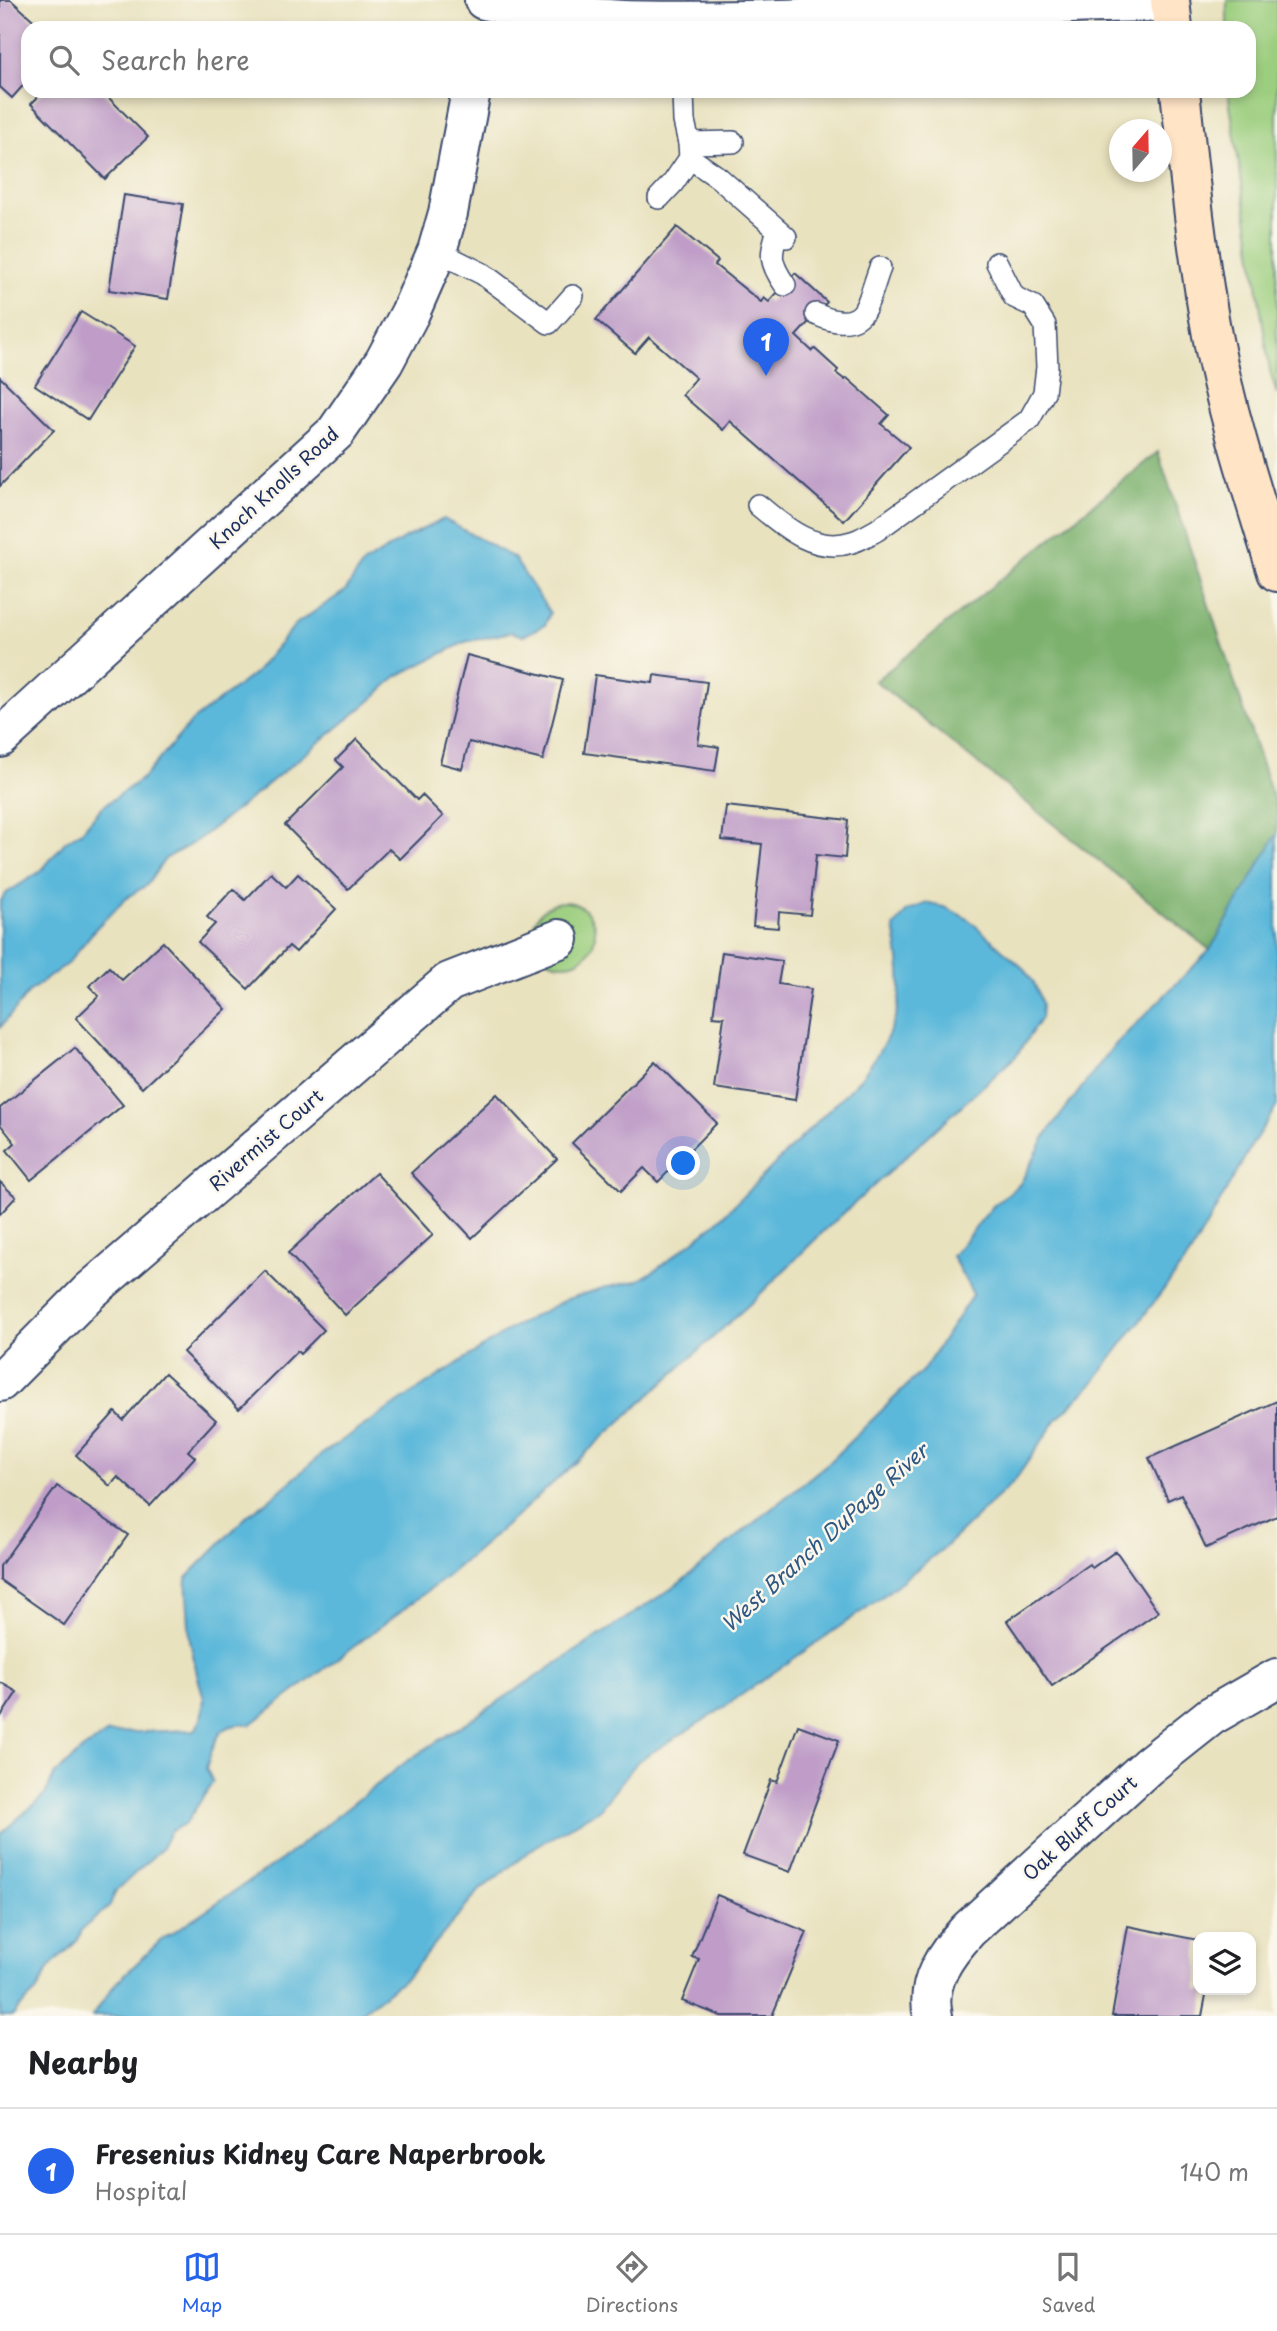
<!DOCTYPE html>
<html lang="en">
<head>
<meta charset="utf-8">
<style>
	:root { --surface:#fff; --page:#f2f2f2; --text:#202124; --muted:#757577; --line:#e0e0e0; --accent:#2563eb }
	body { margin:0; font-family:"Playpen Sans",sans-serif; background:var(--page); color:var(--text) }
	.controls { position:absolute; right:21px; bottom:21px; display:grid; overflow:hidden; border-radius:14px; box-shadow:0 4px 10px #0003 }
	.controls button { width:63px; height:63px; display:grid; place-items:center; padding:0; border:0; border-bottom:2px solid var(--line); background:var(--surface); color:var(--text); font:35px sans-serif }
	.compass { position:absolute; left:1109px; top:119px; width:63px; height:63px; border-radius:50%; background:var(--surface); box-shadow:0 4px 10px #0003; rotate:20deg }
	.you { position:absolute; left:684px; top:1164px; width:24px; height:24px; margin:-18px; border:5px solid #fff; border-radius:50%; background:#1a73e8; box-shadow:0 0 0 10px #1a73e833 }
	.badge { display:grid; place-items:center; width:46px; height:46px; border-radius:50%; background:var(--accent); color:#fff; font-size:23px; font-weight:700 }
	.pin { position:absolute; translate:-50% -58px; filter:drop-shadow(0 2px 4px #0008) }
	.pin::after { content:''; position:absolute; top:37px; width:24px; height:21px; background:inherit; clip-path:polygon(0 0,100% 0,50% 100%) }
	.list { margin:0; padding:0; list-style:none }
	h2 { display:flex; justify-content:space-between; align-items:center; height:91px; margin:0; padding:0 28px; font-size:30px }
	h2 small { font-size:23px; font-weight:400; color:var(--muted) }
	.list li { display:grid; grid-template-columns:46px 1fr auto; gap:21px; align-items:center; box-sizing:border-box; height:126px; padding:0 28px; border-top:2px solid var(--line) }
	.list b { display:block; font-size:26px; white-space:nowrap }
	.list p { margin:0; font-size:23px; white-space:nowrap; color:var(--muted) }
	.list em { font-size:23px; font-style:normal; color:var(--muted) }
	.icon { flex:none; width:38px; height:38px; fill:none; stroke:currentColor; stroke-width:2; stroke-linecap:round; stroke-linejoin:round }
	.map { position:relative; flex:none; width:1277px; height:2016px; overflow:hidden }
	.search { position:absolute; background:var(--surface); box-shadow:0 4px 10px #0003; left:21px; right:21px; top:21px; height:77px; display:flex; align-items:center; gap:18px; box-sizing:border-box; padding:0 24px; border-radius:21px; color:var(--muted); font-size:26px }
	.sheet { height:217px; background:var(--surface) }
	nav { display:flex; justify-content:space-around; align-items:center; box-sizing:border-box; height:98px; border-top:2px solid var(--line); background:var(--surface); font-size:19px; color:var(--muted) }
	nav a { display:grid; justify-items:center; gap:4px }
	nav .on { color:var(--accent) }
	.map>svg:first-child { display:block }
	.green { fill:#9bce7e; stroke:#5b7e6e; stroke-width:2 }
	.forest { fill:#7cb16d; stroke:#4c7066; stroke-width:2 }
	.water { fill:#5cb8da; stroke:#3c749c; stroke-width:2 }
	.building { fill:#bf9dc8 }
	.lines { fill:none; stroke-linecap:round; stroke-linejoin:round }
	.service-casing { stroke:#3a4a6d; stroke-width:24 }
	.minor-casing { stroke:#3a4a6d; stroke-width:42 }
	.secondary-casing { stroke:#3a4a6d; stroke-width:42 }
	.service { stroke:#fff; stroke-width:21 }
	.minor { stroke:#fff; stroke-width:38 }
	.secondary { stroke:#ffe4c6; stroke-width:38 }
	.labels { text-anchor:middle; stroke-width:5; stroke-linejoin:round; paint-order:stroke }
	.street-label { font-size:19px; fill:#1b2f5e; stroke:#fbf7ec }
	.water-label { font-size:21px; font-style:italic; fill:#2e5883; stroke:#fbf7ec }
</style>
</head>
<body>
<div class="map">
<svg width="1277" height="2016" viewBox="0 0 1277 2016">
	<rect width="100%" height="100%" fill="#fbf7ec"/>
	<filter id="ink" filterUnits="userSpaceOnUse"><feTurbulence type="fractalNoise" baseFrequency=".0143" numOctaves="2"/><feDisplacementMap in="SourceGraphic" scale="14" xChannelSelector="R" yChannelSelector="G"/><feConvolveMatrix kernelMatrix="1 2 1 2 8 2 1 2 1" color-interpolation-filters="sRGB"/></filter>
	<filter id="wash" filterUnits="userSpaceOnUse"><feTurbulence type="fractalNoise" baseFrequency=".00686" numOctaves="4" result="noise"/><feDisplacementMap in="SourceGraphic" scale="28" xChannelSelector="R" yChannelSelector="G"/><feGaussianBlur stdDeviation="1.57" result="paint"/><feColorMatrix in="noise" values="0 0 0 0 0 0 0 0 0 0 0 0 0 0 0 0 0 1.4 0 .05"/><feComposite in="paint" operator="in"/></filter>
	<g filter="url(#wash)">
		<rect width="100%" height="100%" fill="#e9e2bf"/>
		<g class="green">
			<polygon points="1227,0 1277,0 1277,395 1270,371 1228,91 1249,91 1249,28 1227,28"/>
			<circle cx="564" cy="933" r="31"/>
		</g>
		<polygon class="forest" points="1158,452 1277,810 1277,834 1210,950 875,681"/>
		<g class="water">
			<polygon points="444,519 514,558 550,613 545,625 523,636 511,632 465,642 397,676 370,701 240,807 195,842 165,859 147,885 129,896 97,927 68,963 30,991 0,1028 0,902 5,894 41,871 65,842 83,830 101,808 144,777 192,721 255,673 296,624 345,591 363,564 405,538"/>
			<polygon points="1277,834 1277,1106 1253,1143 1190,1255 1091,1385 1057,1419 1015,1480 945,1547 875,1602 717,1712 638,1761 600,1809 535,1847 479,1891 408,1976 357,2016 92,2016 116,1983 160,1941 284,1858 407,1761 677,1585 828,1463 924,1369 973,1294 952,1256 993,1206 1020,1184 1047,1133 1112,1048 1210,950"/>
			<path d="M927 903 947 908 968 919 1024 969 1035 985 1042 1004 1041 1018 1016 1056 824 1231 754 1300 520 1513 446 1577 250 1725C217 1721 215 1742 206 1768L213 1782 186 1823 170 1832 162 1848 116 1891 109 1907 82 1929 78 1940 51 1966 35 1993 19 2008 13 2016H0V1834L45 1795 54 1775 82 1750 108 1733 195 1730 201 1720 204 1699 197 1674 190 1641 186 1578 248 1515 269 1500 322 1454 396 1404 513 1327 567 1299 603 1288 637 1281 657 1269 717 1222 860 1079C902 1024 907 995 894 927L907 911Z"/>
		</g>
		<g id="blocks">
			<g class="building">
				<polygon points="0,0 11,0 42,28 28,28 28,80 12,98 0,87"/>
				<polygon points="44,91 102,91 148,137 105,179 31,104"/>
				<polygon points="124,195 183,204 168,299 109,290"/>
				<polygon points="677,227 718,261 715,265 761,302 764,298 769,302 795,273 827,302 796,336 812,351 815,349 838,370 836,373 845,380 847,378 889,415 881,424 909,447 844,521 730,421 723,430 682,395 696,378 649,337 635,353 596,320"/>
				<polygon points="81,312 135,346 88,420 35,385"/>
				<polygon points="0,377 54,430 0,486"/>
				<polygon points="467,655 563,680 543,760 469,742 462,769 440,763"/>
				<polygon points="595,675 653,683 654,675 707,682 698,744 719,747 715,771 584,753"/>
				<polygon points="357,739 417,800 422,795 443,816 400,859 389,849 348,889 285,825 343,767 336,760"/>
				<polygon points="726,806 848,820 845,858 816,855 810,915 779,912 778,928 753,926 762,844 722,840"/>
				<polygon points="271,873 286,887 298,874 336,909 296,952 289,946 248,989 198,942 215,924 207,917 233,889 245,900"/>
				<polygon points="163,942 226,1009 142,1088 76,1018 99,996 89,986 109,967 122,980"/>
				<polygon points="722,952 782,961 778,984 811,989 795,1100 714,1088 724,1017 713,1016"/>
				<polygon points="75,1048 123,1105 31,1180 7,1150 15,1143 0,1124 0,1108"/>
				<polygon points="655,1061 717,1123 658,1182 644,1168 621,1191 572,1143"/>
				<polygon points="497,1094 557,1159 472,1238 411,1173"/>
				<polygon points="376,1173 433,1235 345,1315 288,1253"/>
				<polygon points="0,1182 16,1197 0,1214"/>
				<polygon points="265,1271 324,1330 300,1354 297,1351 239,1409 183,1352"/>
				<polygon points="165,1373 216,1420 188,1451 195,1457 150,1506 118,1477 110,1486 76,1455 115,1412 123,1420"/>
				<polygon points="1277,1401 1277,1516 1206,1548 1181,1494 1168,1500 1149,1458"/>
				<polygon points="57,1486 128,1535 64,1625 0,1580 0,1566"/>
				<polygon points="1116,1551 1158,1612 1052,1686 1007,1621 1089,1564 1092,1568"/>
				<polygon points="0,1682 17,1692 0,1718"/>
				<polygon points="798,1725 839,1740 790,1872 743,1855 771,1780 777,1782"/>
				<polygon points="717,1895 807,1932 772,2016 721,2016 682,2001 699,1959 692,1957"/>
				<polygon points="1128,1926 1198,1940 1198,1990 1207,1990 1202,2016 1112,2016"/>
			</g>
		</g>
	</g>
	<g filter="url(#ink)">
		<use href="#blocks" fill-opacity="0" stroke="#3a4a6d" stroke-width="2"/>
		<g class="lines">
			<defs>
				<g id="service">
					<polyline points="683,91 684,121 689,143 733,142"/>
					<polyline points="689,143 690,158 719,178 786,237"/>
					<polyline points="659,198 673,183 690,158"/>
					<path d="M778 230C770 255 769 262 785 285"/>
					<polyline points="437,251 483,274 549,323 573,296"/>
					<path d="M816 314C830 321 852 327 863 312 870 302 875 280 880 268"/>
					<path d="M758 505C784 527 815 554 852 542 860 540 869 534 877 530L1029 420 1044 393 1047 367 1045 325 1033 306 1014 297 997 263"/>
				</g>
				<g id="minor">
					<path d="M484 0C570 23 660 22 747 20 888 17 1029 2 1170 2"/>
					<polyline points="0,738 336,432 384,362 410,313 437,251 448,213 471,91"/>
					<polyline points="0,1382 89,1292 449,982 559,939"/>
					<path d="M933 2016C925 1982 946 1954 968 1930L1148 1766 1211 1716 1277 1678"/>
				</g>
				<g id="secondary">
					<polyline points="1170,0 1173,28"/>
					<path d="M1180 91C1189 173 1197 254 1212 335 1227 415 1253 494 1277 572"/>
				</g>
			</defs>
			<use href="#service" class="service-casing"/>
			<use href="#minor" class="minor-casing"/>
			<use href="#secondary" class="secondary-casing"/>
			<use href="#service" class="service"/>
			<use href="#minor" class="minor"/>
			<use href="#secondary" class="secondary"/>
		</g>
	</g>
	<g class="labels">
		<g class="street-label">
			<text transform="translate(274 488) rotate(-43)" y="7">Knoch Knolls Road</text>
			<text transform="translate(266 1140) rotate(-41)" y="7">Rivermist Court</text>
			<text transform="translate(1080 1828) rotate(-42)" y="7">Oak Bluff Court</text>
		</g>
		<g class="water-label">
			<text transform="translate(825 1538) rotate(-42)" y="7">West Branch DuPage River</text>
		</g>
	</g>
</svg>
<div class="controls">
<button><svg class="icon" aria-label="layers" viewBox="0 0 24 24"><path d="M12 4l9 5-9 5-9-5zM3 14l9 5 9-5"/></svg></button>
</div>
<svg class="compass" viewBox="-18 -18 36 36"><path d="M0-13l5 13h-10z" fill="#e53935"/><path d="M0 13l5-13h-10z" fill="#757577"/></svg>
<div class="you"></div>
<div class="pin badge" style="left:766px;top:376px">1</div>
<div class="search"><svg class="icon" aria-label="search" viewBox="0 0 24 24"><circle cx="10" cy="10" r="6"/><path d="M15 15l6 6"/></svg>Search here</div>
</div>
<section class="sheet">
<h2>Nearby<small></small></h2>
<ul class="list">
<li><span class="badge">1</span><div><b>Fresenius Kidney Care Naperbrook</b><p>Hospital</p></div><em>140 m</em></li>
</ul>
</section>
<nav>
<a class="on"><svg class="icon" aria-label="map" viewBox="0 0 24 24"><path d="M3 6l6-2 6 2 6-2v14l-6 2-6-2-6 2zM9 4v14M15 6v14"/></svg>Map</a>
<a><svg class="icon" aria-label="directions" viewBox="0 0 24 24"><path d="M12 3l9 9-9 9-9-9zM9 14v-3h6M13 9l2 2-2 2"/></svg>Directions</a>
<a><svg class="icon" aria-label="saved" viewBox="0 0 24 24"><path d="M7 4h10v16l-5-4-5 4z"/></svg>Saved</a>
</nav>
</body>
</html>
